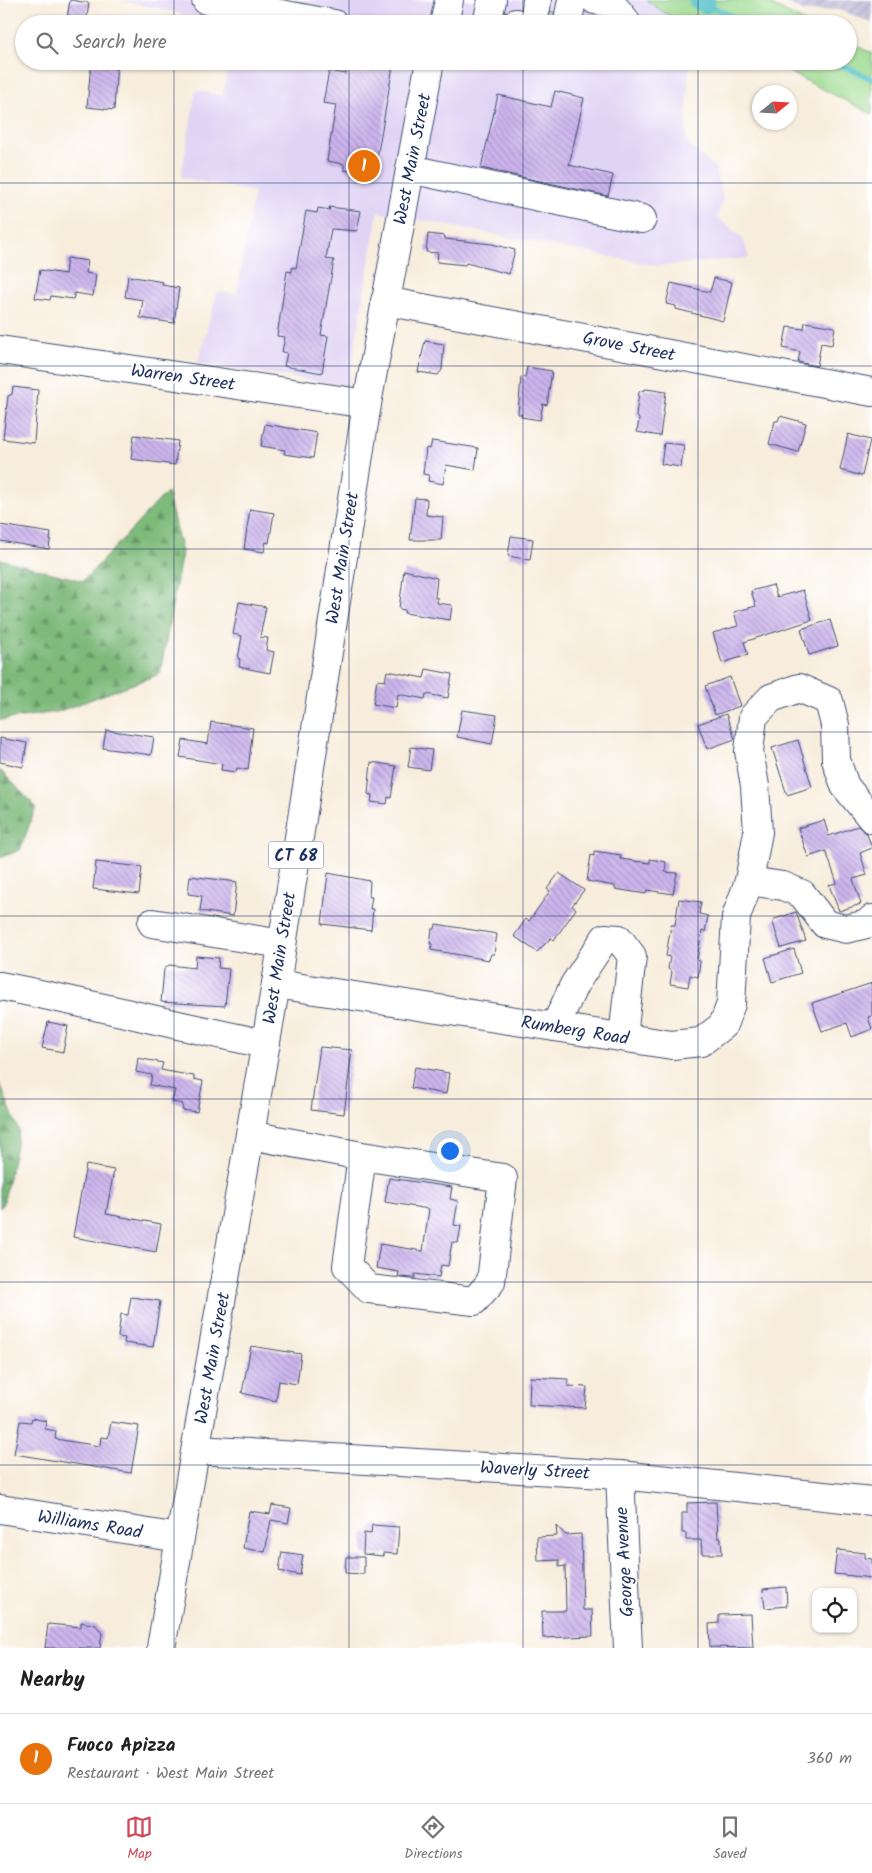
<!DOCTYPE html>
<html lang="en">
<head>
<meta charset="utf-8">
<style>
	:root { --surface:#fff; --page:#f2f2f2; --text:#202124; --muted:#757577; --line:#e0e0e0; --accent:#d1495b }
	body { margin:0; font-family:Kalam,sans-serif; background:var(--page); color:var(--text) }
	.controls { position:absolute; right:15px; bottom:15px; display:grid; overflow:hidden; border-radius:10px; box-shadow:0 1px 4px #0004 }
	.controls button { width:45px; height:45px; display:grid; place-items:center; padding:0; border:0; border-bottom:1px solid var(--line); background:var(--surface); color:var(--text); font:25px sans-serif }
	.compass { position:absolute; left:752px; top:85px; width:45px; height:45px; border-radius:50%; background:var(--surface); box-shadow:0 1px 4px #0004; rotate:72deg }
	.you { position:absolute; left:449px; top:1150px; width:18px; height:18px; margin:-12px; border:4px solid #fff; border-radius:50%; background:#1a73e8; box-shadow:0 0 0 8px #1a73e833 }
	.badge { display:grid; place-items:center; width:32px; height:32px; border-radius:50%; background:var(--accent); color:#fff; font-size:16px; font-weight:700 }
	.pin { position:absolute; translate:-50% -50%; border:2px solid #fff; box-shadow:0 1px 5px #0006 }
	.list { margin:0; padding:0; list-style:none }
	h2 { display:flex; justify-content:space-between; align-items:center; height:65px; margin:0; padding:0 20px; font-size:21px }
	h2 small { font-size:16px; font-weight:400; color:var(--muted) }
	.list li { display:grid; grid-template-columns:32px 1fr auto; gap:15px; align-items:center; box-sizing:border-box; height:90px; padding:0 20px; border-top:1px solid var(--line) }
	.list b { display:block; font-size:19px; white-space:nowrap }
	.list p { margin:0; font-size:16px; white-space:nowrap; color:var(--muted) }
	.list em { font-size:16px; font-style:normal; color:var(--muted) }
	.icon { flex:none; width:28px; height:28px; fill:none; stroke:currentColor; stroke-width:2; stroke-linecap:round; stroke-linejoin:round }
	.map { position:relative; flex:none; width:872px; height:1648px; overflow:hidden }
	.search { position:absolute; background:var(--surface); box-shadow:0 1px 4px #0004; left:15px; right:15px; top:15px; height:55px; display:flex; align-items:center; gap:12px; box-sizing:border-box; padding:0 18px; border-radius:28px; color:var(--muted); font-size:19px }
	.sheet { height:155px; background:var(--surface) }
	nav { display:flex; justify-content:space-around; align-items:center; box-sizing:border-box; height:70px; border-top:1px solid var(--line); background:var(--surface); font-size:14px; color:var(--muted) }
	nav a { display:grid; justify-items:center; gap:2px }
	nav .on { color:var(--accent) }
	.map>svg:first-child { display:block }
	.built { fill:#e0d4f4 }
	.industrial { fill:url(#industrial-furrows) }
	.forest { fill:url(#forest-firs); stroke:#4c746c }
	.park { fill:#9dda8f; stroke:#5c8476 }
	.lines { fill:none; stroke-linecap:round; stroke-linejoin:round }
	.stream { stroke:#52c0c9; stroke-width:5.5 }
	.canal { stroke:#52c0c9; stroke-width:19 }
	.building { fill:url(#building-back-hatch) }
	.minor-tunnel { stroke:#ccc7c3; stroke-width:28; stroke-dasharray:28 14; stroke-linecap:butt }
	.minor-casing { stroke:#3c4c71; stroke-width:30 }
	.major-casing { stroke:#3c4c71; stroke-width:30 }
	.minor { stroke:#fff; stroke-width:28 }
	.major { stroke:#fff; stroke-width:28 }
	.grid { fill:none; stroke:#1b2f5e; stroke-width:1; stroke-opacity:0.55 }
	.labels { text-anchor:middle; stroke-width:4; stroke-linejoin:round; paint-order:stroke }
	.shield { fill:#fff; stroke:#5f6d8e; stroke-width:1 }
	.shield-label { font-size:16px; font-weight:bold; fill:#1b2f5e }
	.street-label { font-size:18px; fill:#1b2f5e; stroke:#fff }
</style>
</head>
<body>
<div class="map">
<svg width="872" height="1648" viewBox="0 0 872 1648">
	<defs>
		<pattern id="industrial-furrows" width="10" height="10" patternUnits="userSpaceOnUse" patternTransform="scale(1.25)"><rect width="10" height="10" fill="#c4c0db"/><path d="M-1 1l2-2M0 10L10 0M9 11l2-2" fill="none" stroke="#a8a5be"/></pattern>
		<pattern id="forest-firs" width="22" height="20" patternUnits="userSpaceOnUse" patternTransform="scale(1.25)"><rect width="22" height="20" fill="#7eba7a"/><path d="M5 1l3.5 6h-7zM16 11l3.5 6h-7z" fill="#669867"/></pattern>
		<pattern id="building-back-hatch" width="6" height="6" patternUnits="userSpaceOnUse" patternTransform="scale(1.25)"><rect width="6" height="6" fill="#cdb5ed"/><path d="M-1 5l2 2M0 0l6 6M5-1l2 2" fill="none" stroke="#a694c3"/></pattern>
	</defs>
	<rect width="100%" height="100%" fill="#fff"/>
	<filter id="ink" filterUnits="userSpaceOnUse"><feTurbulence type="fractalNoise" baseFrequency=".02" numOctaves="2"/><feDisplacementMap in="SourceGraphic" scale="10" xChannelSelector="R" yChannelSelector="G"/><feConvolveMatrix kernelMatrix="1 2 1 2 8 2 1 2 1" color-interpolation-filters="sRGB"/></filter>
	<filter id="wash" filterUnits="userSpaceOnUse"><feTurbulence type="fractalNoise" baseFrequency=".0096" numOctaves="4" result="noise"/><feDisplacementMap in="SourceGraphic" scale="20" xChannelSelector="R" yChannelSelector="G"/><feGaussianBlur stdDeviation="1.12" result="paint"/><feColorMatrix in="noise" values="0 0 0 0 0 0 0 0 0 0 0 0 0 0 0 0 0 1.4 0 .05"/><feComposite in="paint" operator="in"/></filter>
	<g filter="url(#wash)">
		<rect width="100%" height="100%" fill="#f8eddc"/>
		<g class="built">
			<polygon points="119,0 657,0 674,24 226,24"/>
			<polygon points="229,61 689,61 686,142 715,168 723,199 717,217 743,239 749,258 658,266 378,212 348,386 198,363 217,292 237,294 254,192 181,177 196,90 223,96"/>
		</g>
		<polygon class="industrial" points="781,0 872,0 872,23 840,10 803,11"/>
		<g class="forest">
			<polygon points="167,492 182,552 160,674 57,712 0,720 0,559 83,581"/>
			<polygon points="0,770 36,807 20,850 0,858"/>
			<polygon points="0,1084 19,1131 3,1205 0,1208"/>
		</g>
		<g class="park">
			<polygon points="646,0 762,0 809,24 687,24 663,12"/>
			<polygon points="848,42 872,53 872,114 767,61 848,61"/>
		</g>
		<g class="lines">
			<g class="stream">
				<polyline points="706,4 749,24"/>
				<polyline points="832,61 872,79"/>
			</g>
			<polyline class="canal" points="698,0 706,4"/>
		</g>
		<g id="blocks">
			<g class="building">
				<polygon points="70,0 89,3 86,24 66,24"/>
				<polygon points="551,12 554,12 557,24 540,24 548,19"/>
				<polygon points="96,61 117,61 114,110 87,107 91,64 96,65"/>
				<polygon points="348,61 368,61 393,66 374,175 344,170 344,164 327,161 336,105 323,103 329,71 346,74"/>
				<polygon points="555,91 584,98 569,165 613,175 608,196 481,168 498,95 551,107"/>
				<polygon points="329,207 361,211 357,231 331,229 326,259 334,260 321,335 328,336 322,373 284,366 287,353 282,352 285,337 277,336 287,271 292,272 292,267 296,268 306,211 317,213 318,208 330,210"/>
				<polygon points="428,234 445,236 445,239 492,244 515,250 509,274 466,263 465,265 437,262 438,253 426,252"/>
				<polygon points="67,258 88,261 86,273 96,275 93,296 75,293 73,299 51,296 50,300 35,298 40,270 65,274"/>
				<polygon points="128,276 163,282 162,285 179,288 174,323 140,318 143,300 125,297"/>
				<polygon points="714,278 732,282 723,321 676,309 676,306 666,304 671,283 710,292"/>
				<polygon points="805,322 835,327 832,345 821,343 817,366 798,362 800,352 783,348 787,327 804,329"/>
				<polygon points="425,341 444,344 442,370 438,375 418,372"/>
				<polygon points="527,367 552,371 547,405 543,404 540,420 521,417 522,414 518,414 521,377 525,378"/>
				<polygon points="13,387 38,390 34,443 3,439 8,396 12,394"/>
				<polygon points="646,389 666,392 660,436 637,432 639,419 636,415 639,392"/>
				<polygon points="780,416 806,423 798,452 769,444 775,421 778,421"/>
				<polygon points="265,424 317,433 313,458 284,454 285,450 261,446"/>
				<polygon points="848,434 870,440 862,476 840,470"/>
				<polygon points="134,435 178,441 175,465 131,459"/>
				<polygon points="432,441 478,448 475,470 446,465 443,484 428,481 429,475 423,474 426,448 430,449"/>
				<polygon points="664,443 684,445 681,467 661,464"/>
				<polygon points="415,498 427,499 426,515 443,517 441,540 410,540"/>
				<polygon points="250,509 274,513 269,543 266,542 264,552 244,549"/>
				<polygon points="0,525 51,533 49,549 0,541"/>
				<polygon points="511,536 533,539 530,560 508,556"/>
				<polygon points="404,570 437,578 435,598 438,598 437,603 452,605 450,620 404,613 405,610 399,609"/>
				<polygon points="773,585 777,597 803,590 812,620 744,642 748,655 722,663 713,633 738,626 734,612 756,606 751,591"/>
				<polygon points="239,602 266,607 260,637 268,638 266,650 274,652 270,673 239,667 240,659 238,659 242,636 233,634"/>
				<polygon points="830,620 838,646 809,655 801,629"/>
				<polygon points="426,669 452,674 448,698 426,694 425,699 398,694 396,708 373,704 377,680 385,681 387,671 424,678"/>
				<polygon points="730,677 740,706 715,715 705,686"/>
				<polygon points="462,710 497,715 492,744 457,737"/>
				<polygon points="726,714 735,739 707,749 698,724"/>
				<polygon points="211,722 253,728 248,770 237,768 236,772 221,770 222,764 180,757 183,740 208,744"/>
				<polygon points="106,730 154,737 151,755 103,748"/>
				<polygon points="0,738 27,743 23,767 0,762"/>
				<polygon points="798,740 812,787 787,795 772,748"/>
				<polygon points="411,747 432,750 429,770 408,767"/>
				<polygon points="371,762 396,766 391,798 388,797 387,804 371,802 372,795 368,794"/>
				<polygon points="824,820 829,836 858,826 867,834 872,848 860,853 867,875 853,879 861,904 839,911 829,885 837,883 826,851 808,857 798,828"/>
				<polygon points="594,851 621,855 620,859 650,863 650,859 666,862 665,872 677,873 673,894 647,890 646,894 615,889 615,886 587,881 591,855 594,856"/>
				<polygon points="96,862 142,867 139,894 93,889"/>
				<polygon points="328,873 370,881 369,897 372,897 370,909 373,909 371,930 322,924"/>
				<polygon points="559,873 584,890 572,906 576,909 554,940 551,938 537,952 514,936 526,919 529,921 550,891 547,889"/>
				<polygon points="190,876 237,882 233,916 200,911 202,896 188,894"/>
				<polygon points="679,899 701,902 699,914 708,916 705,932 702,931 697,960 700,961 698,977 690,975 688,987 670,984 672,972 668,969 670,957 666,956 671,925 675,925"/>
				<polygon points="796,912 806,941 781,948 772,920"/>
				<polygon points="436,924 497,934 494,954 491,954 489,960 431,950 432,944 430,944 432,929 435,929"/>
				<polygon points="794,949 801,973 772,982 765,958"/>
				<polygon points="196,956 219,958 218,968 229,969 225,1006 161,1002 164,969 169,965 195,968"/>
				<polygon points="872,983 872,1016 868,1017 872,1029 852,1037 847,1023 822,1031 812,1003"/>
				<polygon points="48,1022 68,1026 63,1052 42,1048"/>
				<polygon points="320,1047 352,1050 344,1114 311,1110"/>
				<polygon points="138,1058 163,1063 161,1070 194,1076 194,1079 203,1081 197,1112 182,1110 183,1104 172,1102 175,1090 150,1085 152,1075 136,1072"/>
				<polygon points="415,1067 449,1073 446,1094 411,1088"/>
				<polygon points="86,1165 114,1170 106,1214 161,1224 156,1252 73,1237"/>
				<polygon points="389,1178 452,1187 450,1199 458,1201 454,1225 461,1226 458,1243 452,1242 448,1266 441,1265 439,1277 415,1274 415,1278 398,1277 399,1272 376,1268 380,1244 423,1251 429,1209 385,1202"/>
				<polygon points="131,1297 160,1301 153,1347 124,1343 125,1338 118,1337 121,1314 128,1315"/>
				<polygon points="251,1346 301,1354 297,1384 279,1381 276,1401 242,1393"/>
				<polygon points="530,1377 568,1379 568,1386 587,1387 585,1408 529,1405"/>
				<polygon points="32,1418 46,1421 45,1429 56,1431 55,1439 100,1446 101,1437 108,1438 111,1422 139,1426 131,1473 14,1454 20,1421 31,1422"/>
				<polygon points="716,1502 718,1538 721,1538 722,1554 702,1554 701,1540 686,1540 686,1533 682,1533 682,1513 687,1513 687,1503"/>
				<polygon points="272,1505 291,1508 288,1523 271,1520 265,1552 243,1548 249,1511 270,1514"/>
				<polygon points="372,1525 399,1527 397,1554 383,1553 383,1556 363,1554 364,1533 371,1534"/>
				<polygon points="556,1526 566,1535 581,1534 583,1610 592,1610 593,1636 543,1638 542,1611 566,1611 565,1566 559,1567 559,1560 538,1561 537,1537 557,1536"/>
				<polygon points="837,1550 865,1553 865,1558 872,1559 872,1578 834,1574"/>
				<polygon points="282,1552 303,1555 300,1575 279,1571"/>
				<polygon points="346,1557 364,1557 364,1574 345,1573"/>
				<polygon points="786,1587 787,1606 765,1608 763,1589"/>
				<polygon points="751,1614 753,1648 710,1647 709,1624 719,1623 719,1615"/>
				<polygon points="81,1622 96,1625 102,1633 100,1648 45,1648 48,1624 81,1627"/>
			</g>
		</g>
	</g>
	<g filter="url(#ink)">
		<use href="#blocks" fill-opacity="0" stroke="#3c4c71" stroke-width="1"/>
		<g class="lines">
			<g class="minor-tunnel">
				<polyline points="550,24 552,12"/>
				<polyline points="592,24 593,20"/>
			</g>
			<defs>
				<g id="minor">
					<polyline points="206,0 334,24"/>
					<polyline points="595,0 611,3 625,20 624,24"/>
					<polyline points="536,9 537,0"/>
					<polyline points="569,15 572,0"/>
					<polyline points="487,24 492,0"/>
					<polyline points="516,24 516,23"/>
					<polyline points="410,169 642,219"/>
					<polyline points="385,301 872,392"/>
					<polyline points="0,350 367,404"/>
					<polyline points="749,881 783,886 802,894 825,924 846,929 867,924 872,919"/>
					<polyline points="152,923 282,944"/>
					<polyline points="276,984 672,1045 701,1042 723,1025 731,1004 736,917 749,881 758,832 755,786 749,751 753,717 771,698 799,688 829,701 835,725 836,760 845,786 872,819"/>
					<path d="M0 986C89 1003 177 1026 266 1044"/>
					<polyline points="555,1027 574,985 605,938 619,939 632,956 623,1037"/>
					<polyline points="250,1135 362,1156 503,1178 491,1282 474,1301 369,1289 347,1266 362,1156"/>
					<polyline points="197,1450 620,1475 872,1501"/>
					<polyline points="620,1475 628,1648"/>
					<polyline points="0,1509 179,1538"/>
				</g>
				<g id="major">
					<polyline points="444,24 449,0"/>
					<polyline points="161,1648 276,984 367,404 430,61"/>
				</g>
			</defs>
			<use href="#minor" class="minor-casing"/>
			<use href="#major" class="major-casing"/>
			<use href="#minor" class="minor"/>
			<use href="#major" class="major"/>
		</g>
	</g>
	<path class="grid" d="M174 0V24M349 0V24M523 0V24M698 0V24M174 61V1648M349 61V1648M523 61V1648M698 61V1648M0 183H872M0 366H872M0 549H872M0 732H872M0 916H872M0 1099H872M0 1282H872M0 1465H872"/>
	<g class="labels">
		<rect class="shield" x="268.5" y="841.5" width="55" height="27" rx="4"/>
		<g class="shield-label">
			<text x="296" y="861">CT 68</text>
		</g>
		<g class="street-label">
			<text transform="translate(412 159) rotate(-79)" y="6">West Main Street</text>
			<text transform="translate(629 346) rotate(11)" y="6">Grove Street</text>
			<text transform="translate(183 377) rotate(8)" y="6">Warren Street</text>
			<text transform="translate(342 558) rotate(-81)" y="6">West Main Street</text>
			<text transform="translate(279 958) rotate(-81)" y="6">West Main Street</text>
			<text transform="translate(575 1030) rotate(9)" y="6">Rumberg Road</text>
			<text transform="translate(212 1358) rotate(-80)" y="6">West Main Street</text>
			<text transform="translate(535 1470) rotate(3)" y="6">Waverly Street</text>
			<text transform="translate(90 1524) rotate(9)" y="6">Williams Road</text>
			<text transform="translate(624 1562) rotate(-93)" y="6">George Avenue</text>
		</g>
	</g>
</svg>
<div class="controls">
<button><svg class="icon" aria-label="locate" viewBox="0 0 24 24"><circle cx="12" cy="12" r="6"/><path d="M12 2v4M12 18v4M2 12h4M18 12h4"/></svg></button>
</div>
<svg class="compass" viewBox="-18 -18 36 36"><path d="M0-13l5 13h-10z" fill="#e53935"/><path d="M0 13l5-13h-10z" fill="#757577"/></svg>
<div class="you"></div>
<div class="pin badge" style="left:364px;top:166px;background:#e8710a">1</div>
<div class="search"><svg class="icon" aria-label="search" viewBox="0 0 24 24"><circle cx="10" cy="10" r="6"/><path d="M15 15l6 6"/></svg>Search here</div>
</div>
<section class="sheet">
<h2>Nearby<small></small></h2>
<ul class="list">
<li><span class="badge" style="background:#e8710a">1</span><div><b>Fuoco Apizza</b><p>Restaurant · West Main Street</p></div><em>360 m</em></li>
</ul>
</section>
<nav>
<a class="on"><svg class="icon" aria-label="map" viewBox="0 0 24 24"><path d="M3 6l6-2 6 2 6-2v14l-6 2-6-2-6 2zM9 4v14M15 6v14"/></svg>Map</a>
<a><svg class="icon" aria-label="directions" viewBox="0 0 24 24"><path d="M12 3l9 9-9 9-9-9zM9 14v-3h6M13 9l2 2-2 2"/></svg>Directions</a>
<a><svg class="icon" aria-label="saved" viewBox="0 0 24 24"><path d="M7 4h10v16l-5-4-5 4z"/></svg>Saved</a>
</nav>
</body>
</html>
